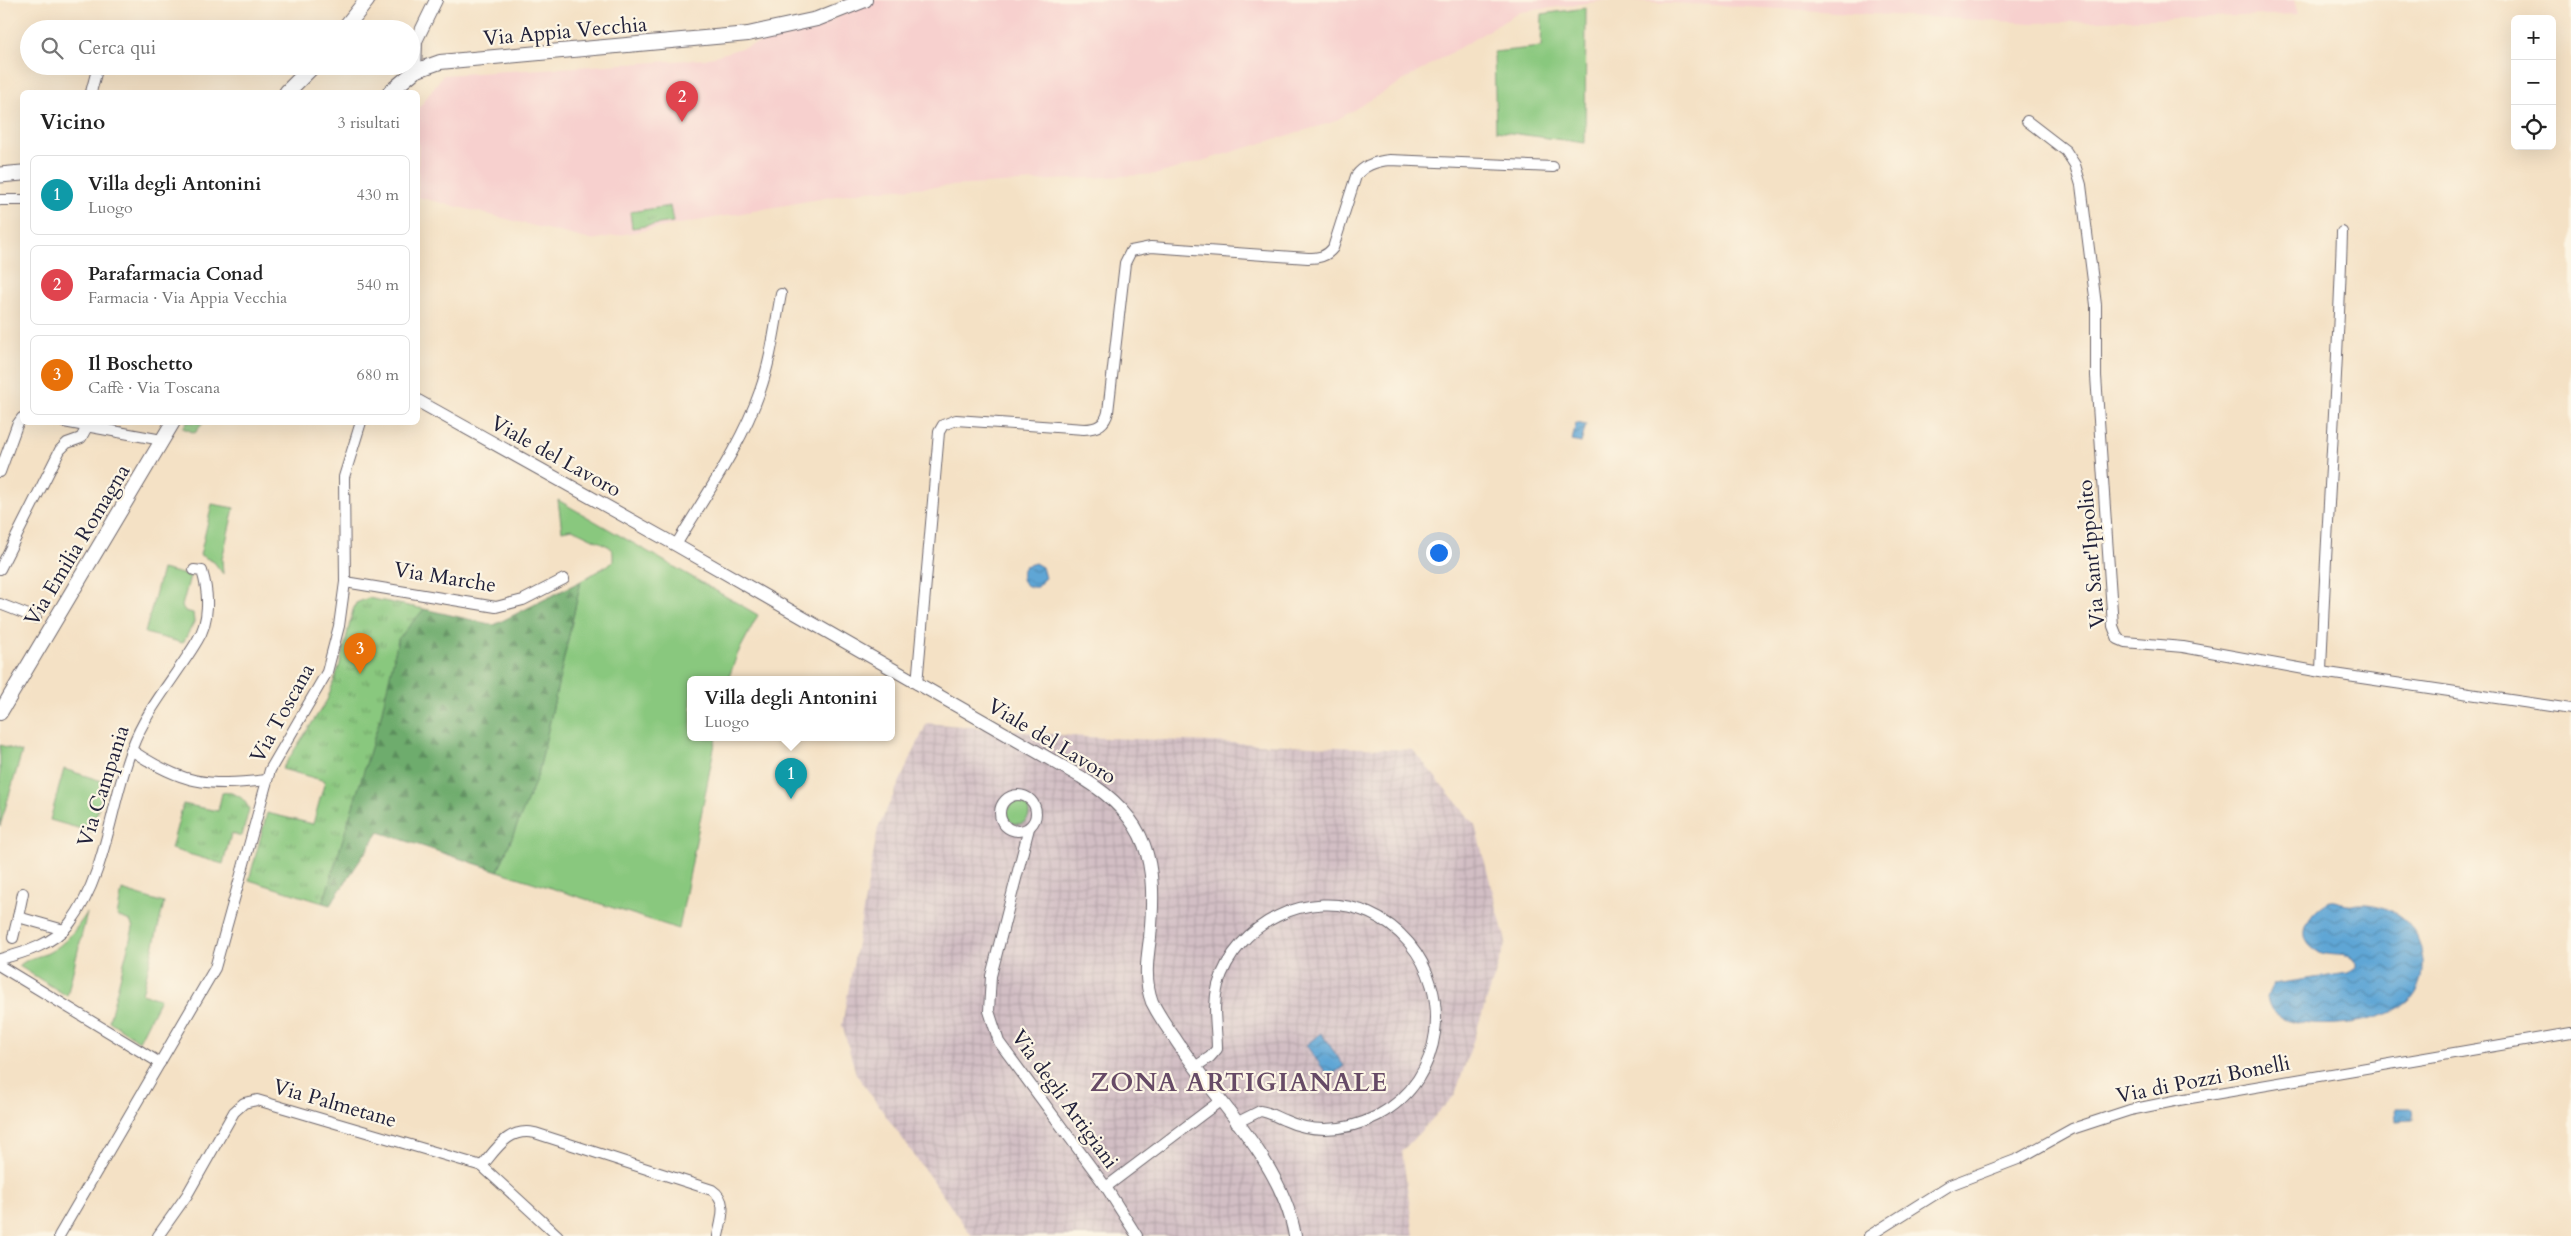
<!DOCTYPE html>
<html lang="it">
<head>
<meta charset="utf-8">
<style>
	:root { --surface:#fff; --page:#f6f6f6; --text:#222; --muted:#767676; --line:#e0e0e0; --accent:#2563eb }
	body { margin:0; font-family:Cardo,serif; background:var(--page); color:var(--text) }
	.controls { position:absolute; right:15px; top:15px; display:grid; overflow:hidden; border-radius:8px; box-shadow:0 5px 20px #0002 }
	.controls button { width:45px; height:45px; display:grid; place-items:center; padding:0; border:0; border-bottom:1px solid var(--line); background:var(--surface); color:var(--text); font:25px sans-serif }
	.you { position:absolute; left:1438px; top:552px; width:18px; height:18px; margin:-12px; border:4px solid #fff; border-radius:50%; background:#1a73e8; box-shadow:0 0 0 8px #1a73e833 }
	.badge { display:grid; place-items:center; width:32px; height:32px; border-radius:50%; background:var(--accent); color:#fff; font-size:16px; font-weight:700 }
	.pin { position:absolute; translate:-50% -41px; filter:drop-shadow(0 1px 2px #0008) }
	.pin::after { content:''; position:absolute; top:26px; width:18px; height:15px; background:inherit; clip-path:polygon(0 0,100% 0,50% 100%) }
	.popup { position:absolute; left:687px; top:676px; width:208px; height:65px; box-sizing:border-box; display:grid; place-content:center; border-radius:8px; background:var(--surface); filter:drop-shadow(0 1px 4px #0005); font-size:16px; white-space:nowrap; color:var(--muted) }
	.popup b { font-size:19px; color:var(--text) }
	.popup::after { content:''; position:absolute; left:50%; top:100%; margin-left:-10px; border:10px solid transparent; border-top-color:var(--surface) }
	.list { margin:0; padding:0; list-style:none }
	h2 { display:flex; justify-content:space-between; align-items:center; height:65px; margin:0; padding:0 20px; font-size:21px }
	h2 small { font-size:16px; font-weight:400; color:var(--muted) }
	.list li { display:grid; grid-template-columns:32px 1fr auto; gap:15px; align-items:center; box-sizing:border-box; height:80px; margin:0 10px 10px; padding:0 10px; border:1px solid var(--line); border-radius:8px }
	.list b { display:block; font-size:19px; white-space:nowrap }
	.list p { margin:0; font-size:16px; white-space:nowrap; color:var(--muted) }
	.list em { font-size:16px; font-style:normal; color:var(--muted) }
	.icon { flex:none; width:28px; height:28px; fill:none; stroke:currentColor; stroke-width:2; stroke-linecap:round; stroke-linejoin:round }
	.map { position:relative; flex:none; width:2571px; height:1236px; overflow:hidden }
	.search { position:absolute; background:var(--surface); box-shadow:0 5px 20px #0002; left:20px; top:20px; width:400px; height:55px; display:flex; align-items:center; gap:12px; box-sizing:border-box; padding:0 18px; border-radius:28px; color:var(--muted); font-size:19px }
	.panel { position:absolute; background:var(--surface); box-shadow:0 5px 20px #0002; left:20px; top:90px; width:400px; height:335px; border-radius:8px }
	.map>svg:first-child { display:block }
	.built { fill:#f7d0ce }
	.industrial { fill:url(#industrial-grid) }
	.green { fill:#89c87e; stroke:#56755c }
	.forest { fill:url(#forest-firs); stroke:#486754 }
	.park { fill:url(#park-tufts); stroke:#56755c }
	.water { fill:url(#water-waves); stroke:#406488 }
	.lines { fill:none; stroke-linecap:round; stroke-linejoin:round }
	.minor-casing { stroke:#6c656b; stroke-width:12 }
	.tertiary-casing { stroke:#6c656b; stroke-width:14 }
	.secondary-casing { stroke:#6c656b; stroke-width:16 }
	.primary-casing { stroke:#6c656b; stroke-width:17 }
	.minor { stroke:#fff; stroke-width:10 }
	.tertiary { stroke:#fff; stroke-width:12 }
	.secondary { stroke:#fff; stroke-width:14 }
	.primary { stroke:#fff; stroke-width:15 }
	.labels { text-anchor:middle; stroke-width:4.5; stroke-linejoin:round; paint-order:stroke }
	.street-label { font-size:21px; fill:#22223b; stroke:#fcf5e5 }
	.district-label { font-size:26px; font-weight:bold; letter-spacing:1px; fill:#664a66; stroke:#fcf5e5 }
</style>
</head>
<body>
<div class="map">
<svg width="2571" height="1236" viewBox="0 0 2571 1236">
	<defs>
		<pattern id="industrial-grid" width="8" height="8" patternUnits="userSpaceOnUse" patternTransform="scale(1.25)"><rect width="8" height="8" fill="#d2bec4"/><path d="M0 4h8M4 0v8" fill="none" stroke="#b4a3a9"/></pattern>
		<pattern id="forest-firs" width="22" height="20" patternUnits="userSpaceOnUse" patternTransform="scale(1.25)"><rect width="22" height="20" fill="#6eac6d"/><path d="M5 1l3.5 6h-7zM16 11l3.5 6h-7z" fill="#5a8c5b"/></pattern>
		<pattern id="park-tufts" width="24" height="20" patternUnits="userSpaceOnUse" patternTransform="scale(1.25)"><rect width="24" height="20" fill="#89c87e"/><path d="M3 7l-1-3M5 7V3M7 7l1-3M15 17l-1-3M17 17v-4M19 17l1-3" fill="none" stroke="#70a268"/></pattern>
		<pattern id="water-waves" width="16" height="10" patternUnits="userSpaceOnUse" patternTransform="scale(1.25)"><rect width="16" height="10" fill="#5fa6d5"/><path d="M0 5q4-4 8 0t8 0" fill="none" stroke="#4e87ae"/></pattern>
	</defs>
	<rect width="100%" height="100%" fill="#fcf5e5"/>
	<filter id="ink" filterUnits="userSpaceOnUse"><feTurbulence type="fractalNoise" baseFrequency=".02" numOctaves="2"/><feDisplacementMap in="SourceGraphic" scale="10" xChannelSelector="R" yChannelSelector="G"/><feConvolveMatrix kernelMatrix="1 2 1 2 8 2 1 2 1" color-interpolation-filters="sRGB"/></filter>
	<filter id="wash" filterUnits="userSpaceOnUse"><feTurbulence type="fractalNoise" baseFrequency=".0096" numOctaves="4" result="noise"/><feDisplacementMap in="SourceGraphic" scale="20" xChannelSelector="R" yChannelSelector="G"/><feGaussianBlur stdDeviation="1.12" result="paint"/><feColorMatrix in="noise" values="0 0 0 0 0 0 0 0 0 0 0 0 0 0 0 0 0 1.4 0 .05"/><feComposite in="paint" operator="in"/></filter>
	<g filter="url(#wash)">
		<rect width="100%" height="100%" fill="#f4e1c5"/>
		<g class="built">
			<polygon points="873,0 1608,0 1520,12 1333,122 1158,174 864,191 591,240 418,197 418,109 443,75 705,59 825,23"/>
			<polygon points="1618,0 2294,0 2298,14 2034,23"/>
		</g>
		<polygon class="industrial" points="927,723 1084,737 1413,750 1475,825 1506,942 1455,1095 1402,1151 1414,1236 972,1236 856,1074 842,1025 878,828"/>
		<g class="green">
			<polygon points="1586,8 1585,143 1496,131 1494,52 1541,47 1542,14"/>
			<polygon points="186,423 186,422 203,423 195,433 183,428"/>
			<polygon points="558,500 758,615 737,655 728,680 691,680 691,738 716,738 679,929 498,871 538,774 581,581 613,562 613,553 610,547 572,529 562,531"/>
			<polygon points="212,504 234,508 222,559 223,574 214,562 200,555"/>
			<polygon points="162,569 190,576 182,606 185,611 193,613 194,622 183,643 145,633"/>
			<polygon points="0,745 22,752 0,826"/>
			<polygon points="64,769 105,782 92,832 50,820"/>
			<circle cx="1018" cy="813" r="11"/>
			<polygon points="122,890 164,903 142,994 160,999 139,1041 109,1021 133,928 130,921 117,916"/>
			<path d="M87 913 67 996 19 966C27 958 38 957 48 953 66 944 76 929 87 913Z"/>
		</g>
		<polygon class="forest" points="581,581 538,775 498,871 379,832 330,905 323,903 381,715 398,639 424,609 494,625"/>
		<g class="park">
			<polygon points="670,206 673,222 632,228 630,212"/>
			<polygon points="368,598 424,609 398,639 381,715 323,903 249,880 267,813 313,824 325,781 282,769 327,700 340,664 353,610 356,603"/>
			<path d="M228 792C239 795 244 798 249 809L242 836 231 834 223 864 171 849 183 804 218 811 222 793Z"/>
		</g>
		<g class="water">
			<polygon points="1576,423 1586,425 1581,443 1572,441"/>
			<path d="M1035 563 1042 567 1045 578 1037 587C1024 589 1017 577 1025 566Z"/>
			<path d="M2330 901C2338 900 2341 905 2348 905 2352 906 2356 904 2359 904 2378 903 2398 911 2410 926 2418 937 2421 947 2423 961 2424 976 2420 991 2409 1002 2386 1024 2300 1034 2275 1013 2270 1009 2268 1003 2267 996L2273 984 2348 973 2357 967V962L2353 958C2342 953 2325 957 2315 950 2292 935 2313 909 2330 901Z"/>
			<polygon points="1321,1033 1344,1066 1329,1077 1306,1045"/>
			<polygon points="2395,1109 2412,1109 2413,1120 2396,1121"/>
		</g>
	</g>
	<g filter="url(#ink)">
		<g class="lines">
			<defs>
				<g id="minor">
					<polyline points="91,92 98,66"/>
					<polyline points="2027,121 2066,151 2075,165 2081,185 2096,305 2096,376 2113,626 2118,639 2125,642 2183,647 2321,672 2571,709"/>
					<polyline points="0,200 22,200"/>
					<polyline points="64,422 162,440"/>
					<polyline points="0,472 17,425 22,418"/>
					<path d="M676 545C705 496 741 446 760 391 771 360 775 326 781 294"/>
					<polyline points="0,569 60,450 67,443 81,438 87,427"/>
					<polyline points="345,582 496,607 523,600 564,579"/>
					<polyline points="0,604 36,618"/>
					<path d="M2321 672C2326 525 2338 379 2342 232"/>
					<path d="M917 684 939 432 943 425 956 420 1084 429C1097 429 1105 425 1108 412L1125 263 1131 251 1151 247 1308 258C1318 258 1326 257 1333 248L1356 176C1364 165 1377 161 1390 160L1553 167"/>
					<path d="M131 750C182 784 206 787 267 780"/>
					<circle cx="1018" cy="813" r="18"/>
					<polyline points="1029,828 991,976 989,1011 999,1042 1106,1187 1137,1236"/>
					<polyline points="23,893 18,917 64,930"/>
					<polyline points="13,938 18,917"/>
					<path d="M0 959C24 953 54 944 70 923 107 874 110 804 132 748 147 708 175 678 197 641 210 621 209 593 202 571L194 570"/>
					<polyline points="0,966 160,1063"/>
					<path d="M1195 1067 1210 1057 1217 1049C1217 1027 1212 1007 1218 985 1236 923 1309 887 1369 913 1433 941 1455 1022 1418 1079 1398 1110 1361 1129 1325 1129 1311 1129 1297 1126 1284 1120 1276 1117 1269 1112 1260 1111L1236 1123"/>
					<polyline points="482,1166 558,1236"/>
					<polyline points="1106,1187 1220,1101"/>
					<polyline points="59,1236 215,968 270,770 327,672 339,626 345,582 344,477 361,422"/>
					<path d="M158 1236 187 1195 234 1112 244 1103 257 1100 482 1166C497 1148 509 1127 535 1133L712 1190C729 1201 721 1220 718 1236"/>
					<polyline points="1869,1236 1950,1185 2018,1159 2072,1129 2130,1110 2179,1100 2571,1033"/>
				</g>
				<g id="tertiary">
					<polyline points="415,71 416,41 436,0"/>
					<path d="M418 401 676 545 1081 777C1150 820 1157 861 1150 938 1147 959 1144 981 1152 1002 1158 1014 1166 1026 1174 1037 1214 1100 1282 1160 1295 1236"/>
				</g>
				<g id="secondary">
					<polyline points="390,92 415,71 440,62 748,34 817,19 865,0"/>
					<polyline points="0,713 173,422"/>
				</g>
				<g id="primary">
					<polyline points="344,29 367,0"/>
					<polyline points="287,92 313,66"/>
					<polyline points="0,175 22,173"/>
				</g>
			</defs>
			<use href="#minor" class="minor-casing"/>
			<use href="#tertiary" class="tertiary-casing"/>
			<use href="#secondary" class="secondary-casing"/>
			<use href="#primary" class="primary-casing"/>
			<use href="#minor" class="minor"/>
			<use href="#tertiary" class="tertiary"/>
			<use href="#secondary" class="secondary"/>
			<use href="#primary" class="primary"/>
		</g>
	</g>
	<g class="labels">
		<g class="street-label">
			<text transform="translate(565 31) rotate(-5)" y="7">Via Appia Vecchia</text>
			<text transform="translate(556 456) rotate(29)" y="7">Viale del Lavoro</text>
			<text transform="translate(77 545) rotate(-59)" y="7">Via Emilia Romagna</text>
			<text transform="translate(2091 554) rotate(-95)" y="7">Via Sant'Ippolito</text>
			<text transform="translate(445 577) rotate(9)" y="7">Via Marche</text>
			<text transform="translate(282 713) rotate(-61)" y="7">Via Toscana</text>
			<text transform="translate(1052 741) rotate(31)" y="7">Viale del Lavoro</text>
			<text transform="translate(103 786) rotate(-72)" y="7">Via Campania</text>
			<text transform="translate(2203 1079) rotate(-11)" y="7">Via di Pozzi Bonelli</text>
			<text transform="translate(1065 1099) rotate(54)" y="7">Via degli Artigiani</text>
			<text transform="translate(335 1103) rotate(16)" y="7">Via Palmetane</text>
		</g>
		<g class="district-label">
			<text x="1239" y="1091">ZONA ARTIGIANALE</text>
		</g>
	</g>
</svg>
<div class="controls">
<button>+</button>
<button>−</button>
<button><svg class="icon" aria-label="locate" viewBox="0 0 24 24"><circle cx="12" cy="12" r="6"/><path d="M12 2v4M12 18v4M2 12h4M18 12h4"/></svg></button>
</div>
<div class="you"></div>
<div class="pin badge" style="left:791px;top:799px;background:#0f9aa8">1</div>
<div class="popup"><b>Villa degli Antonini</b>Luogo</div>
<div class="pin badge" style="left:682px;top:122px;background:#e0444e">2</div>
<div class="pin badge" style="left:360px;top:674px;background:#e8710a">3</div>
<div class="search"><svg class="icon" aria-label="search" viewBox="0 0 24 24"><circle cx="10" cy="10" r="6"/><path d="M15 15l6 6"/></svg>Cerca qui</div>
<section class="panel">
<h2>Vicino<small>3 risultati</small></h2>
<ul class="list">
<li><span class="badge" style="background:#0f9aa8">1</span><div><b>Villa degli Antonini</b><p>Luogo</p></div><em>430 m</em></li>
<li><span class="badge" style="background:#e0444e">2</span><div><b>Parafarmacia Conad</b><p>Farmacia · Via Appia Vecchia</p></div><em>540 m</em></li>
<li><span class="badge" style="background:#e8710a">3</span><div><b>Il Boschetto</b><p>Caffè · Via Toscana</p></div><em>680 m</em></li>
</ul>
</section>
</div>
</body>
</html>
